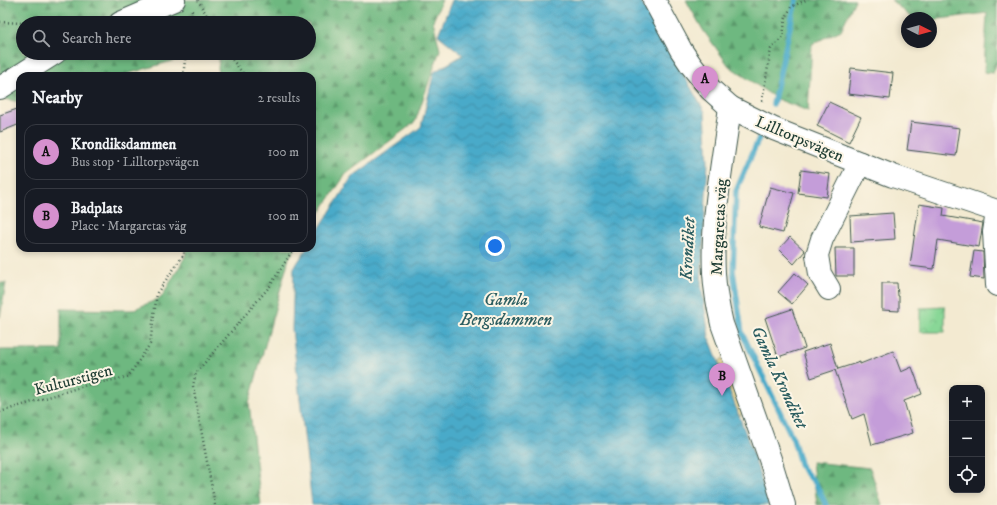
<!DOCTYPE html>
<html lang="en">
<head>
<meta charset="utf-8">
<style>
	:root { --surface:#171b24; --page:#242831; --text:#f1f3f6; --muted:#9ea1a6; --line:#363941; --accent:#d690ce }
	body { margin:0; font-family:"IM FELL DW Pica",serif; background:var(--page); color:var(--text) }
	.controls { position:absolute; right:12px; bottom:12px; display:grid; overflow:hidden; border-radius:8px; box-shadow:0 2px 6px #0003 }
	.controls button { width:36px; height:36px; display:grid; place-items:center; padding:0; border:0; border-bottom:1px solid var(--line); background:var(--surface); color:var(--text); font:20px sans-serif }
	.compass { position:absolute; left:901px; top:12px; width:36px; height:36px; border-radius:50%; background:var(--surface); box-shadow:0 2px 6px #0003; rotate:96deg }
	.you { position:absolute; left:495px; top:246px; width:14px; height:14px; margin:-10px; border:3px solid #fff; border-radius:50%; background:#1a73e8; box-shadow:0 0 0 6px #1a73e833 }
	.badge { display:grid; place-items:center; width:26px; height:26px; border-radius:50%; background:var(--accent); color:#111; font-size:13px; font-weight:700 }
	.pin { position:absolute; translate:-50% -33px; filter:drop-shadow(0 1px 2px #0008) }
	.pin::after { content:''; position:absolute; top:21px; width:14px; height:12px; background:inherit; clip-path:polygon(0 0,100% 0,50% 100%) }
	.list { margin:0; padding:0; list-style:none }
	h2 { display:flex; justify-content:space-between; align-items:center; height:52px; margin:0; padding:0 16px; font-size:17px }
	h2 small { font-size:13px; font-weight:400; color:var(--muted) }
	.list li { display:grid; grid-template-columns:26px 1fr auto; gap:12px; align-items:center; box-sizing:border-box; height:56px; margin:0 8px 8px; padding:0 8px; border:1px solid var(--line); border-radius:12px }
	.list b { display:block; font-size:15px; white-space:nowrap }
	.list p { margin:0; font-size:13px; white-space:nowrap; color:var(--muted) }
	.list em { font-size:13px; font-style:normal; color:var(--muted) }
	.icon { flex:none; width:22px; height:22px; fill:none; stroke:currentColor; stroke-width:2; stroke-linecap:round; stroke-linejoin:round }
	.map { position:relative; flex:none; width:997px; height:505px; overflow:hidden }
	.search { position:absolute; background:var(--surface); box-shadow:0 2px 6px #0003; left:16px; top:16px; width:300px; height:44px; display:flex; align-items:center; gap:10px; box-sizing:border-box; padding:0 14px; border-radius:22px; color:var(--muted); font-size:15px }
	.panel { position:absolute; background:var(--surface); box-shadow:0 2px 6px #0003; left:16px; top:72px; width:300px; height:180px; border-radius:12px }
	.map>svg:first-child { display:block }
	.forest { fill:url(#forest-firs); stroke:#467a5a }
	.sand { fill:url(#sand-dots); stroke:#868c69 }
	.park { fill:url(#park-crowns); stroke:#548a66 }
	.water { fill:url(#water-waves); stroke:#34747e }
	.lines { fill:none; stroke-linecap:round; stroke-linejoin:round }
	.stream { stroke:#4aaac9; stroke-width:5.5 }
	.building { fill:#c49dd9 }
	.minor-casing { stroke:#3f574c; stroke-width:24 }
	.path { stroke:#3f574c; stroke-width:2.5; stroke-dasharray:1 3; stroke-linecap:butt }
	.minor { stroke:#fff; stroke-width:22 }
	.labels { text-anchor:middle; stroke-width:4; stroke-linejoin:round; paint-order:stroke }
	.street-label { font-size:16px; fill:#1f3d34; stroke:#fcf5e5 }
	.water-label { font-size:17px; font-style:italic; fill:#2c5e61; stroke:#fcf5e5 }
</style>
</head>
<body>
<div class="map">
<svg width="997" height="505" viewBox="0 0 997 505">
	<defs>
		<pattern id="forest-firs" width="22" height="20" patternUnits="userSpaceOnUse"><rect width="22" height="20" fill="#6eb880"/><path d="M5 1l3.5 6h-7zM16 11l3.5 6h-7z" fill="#5a976a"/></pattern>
		<pattern id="sand-dots" width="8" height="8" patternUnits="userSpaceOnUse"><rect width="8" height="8" fill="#eeda9e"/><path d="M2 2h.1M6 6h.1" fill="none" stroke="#ccbc89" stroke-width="1.8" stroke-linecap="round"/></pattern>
		<pattern id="park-crowns" width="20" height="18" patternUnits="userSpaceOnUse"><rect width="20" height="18" fill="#89d797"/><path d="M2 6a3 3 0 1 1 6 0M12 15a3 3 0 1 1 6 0" fill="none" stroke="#76b983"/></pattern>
		<pattern id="water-waves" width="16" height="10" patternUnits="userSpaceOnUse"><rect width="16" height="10" fill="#4aaac9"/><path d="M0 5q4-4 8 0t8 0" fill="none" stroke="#3d8ca4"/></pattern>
	</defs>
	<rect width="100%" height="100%" fill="#fcf5e5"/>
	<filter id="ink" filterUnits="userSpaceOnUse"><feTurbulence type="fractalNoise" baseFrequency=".025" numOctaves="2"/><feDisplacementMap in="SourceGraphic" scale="8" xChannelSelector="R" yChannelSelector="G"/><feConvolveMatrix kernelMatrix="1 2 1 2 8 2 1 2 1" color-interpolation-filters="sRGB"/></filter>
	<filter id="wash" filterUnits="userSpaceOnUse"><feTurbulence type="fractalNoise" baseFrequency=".012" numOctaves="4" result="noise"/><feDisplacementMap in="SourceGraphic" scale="16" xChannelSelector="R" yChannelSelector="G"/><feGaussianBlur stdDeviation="0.9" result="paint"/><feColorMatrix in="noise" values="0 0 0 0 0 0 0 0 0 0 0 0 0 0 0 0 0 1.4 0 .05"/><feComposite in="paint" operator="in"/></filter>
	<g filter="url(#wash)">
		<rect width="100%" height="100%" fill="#f3ead1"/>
		<g class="forest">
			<polygon points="0,0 442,0 433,21 440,50 415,122 346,174 312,224 312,76 217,76 220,53 309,53 309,23 23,23 23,53 219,53 172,61 120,76 20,76 20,102 0,98"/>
			<polygon points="686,0 855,0 841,30 812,44 808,111 777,99 729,66 703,30"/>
			<polygon points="891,0 997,0 997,62 993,73 984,72 987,13 931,20 931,18 912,18"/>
			<polygon points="187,248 296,248 289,258 249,403 261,505 0,505 0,350 61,350 61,309 132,310 161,298 185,257"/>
			<polygon points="0,283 6,283 0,317"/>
			<polygon points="812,462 870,468 882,505 817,505"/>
		</g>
		<polygon class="sand" points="723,358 743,414 718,427 702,377"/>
		<polygon class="park" points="945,307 945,332 920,332 920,308"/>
		<polygon class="water" points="452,0 640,0 705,112 708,162 701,283 709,337 752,450 769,505 312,505 292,329 294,268 307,248 312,248 312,240 352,177 421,127 434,72 463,55 438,35"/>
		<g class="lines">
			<g class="stream">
				<polyline points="773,104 796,0"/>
				<polyline points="759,138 736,191 733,271 742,333 793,439 801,467 816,484 826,505"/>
			</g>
		</g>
		<g id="blocks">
			<g class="building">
				<polygon points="851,68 893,73 890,99 848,94"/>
				<polygon points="829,102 861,117 849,142 817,126"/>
				<polygon points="20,108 20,124 0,132 0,115"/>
				<polygon points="911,122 960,128 956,156 907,150"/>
				<polygon points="801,170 830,174 827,197 798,193"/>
				<polygon points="770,187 794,193 783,233 759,227"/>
				<polygon points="919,204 944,208 943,216 983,223 979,247 938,240 934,269 910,266"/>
				<polygon points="893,213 895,239 851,242 850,216"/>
				<polygon points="790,237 805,251 794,264 779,249"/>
				<polygon points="835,248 854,248 854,276 836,276"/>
				<polygon points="974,251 983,252 984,279 970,277"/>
				<polygon points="795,273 808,285 792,304 778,292"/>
				<polygon points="882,283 897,283 898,296 899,296 899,311 882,310"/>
				<polygon points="792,309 805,348 778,357 765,318"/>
				<polygon points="830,343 838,369 811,378 803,352"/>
				<polygon points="893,351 901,372 912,367 922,394 904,401 913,433 872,445 864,414 852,419 835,370 860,362 860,364"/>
			</g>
		</g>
	</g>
	<g filter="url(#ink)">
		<use href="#blocks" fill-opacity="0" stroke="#3f574c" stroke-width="1"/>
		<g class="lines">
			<defs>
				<g id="minor">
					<polyline points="654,0 681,50 691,65 710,89 730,107 774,129 860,163 893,176 997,211"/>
					<polyline points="120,23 174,0"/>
					<polyline points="0,88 55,53"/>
					<path d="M730 107C723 161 711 219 714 273 715 291 718 307 722 324L770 459 784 505"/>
					<polyline points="997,211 994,232 997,285"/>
					<polyline points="829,289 820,274 817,255 822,239 860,163"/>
				</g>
			</defs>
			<use href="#minor" class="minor-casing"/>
			<g class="path">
				<polyline points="198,0 211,23"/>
				<polyline points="0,22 23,23"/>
				<polyline points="190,23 192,10"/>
				<polyline points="228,53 231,58 245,76"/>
				<polyline points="183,76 186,53"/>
				<polyline points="762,101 771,49 783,37 785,20 791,7 806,0"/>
				<polyline points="0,412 87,385 128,377 150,344 157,293 184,254 184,248"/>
				<polyline points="215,505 193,386 196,373 270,286 294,248"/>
			</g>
			<use href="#minor" class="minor"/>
		</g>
	</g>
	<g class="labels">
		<g class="street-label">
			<text transform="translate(800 138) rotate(23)" y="6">Lilltorpsvägen</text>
			<text transform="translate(718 227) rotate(-87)" y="6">Margaretas väg</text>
			<text transform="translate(73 379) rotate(-15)" y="6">Kulturstigen</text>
		</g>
		<g class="water-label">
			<text transform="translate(687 249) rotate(-87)" y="6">Krondiket</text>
			<text x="506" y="305">Gamla<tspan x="506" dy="20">Bergsdammen</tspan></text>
			<text transform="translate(780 377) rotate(65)" y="6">Gamla Krondiket</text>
		</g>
	</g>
</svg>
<div class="controls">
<button>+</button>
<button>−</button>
<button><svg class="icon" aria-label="locate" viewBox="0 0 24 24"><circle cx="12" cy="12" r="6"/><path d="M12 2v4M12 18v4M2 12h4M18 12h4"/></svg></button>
</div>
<svg class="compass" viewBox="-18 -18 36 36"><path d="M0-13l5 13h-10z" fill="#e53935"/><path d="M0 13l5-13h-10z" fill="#9ea1a6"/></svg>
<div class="you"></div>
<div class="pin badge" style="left:705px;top:99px">A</div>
<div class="pin badge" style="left:722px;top:396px">B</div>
<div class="search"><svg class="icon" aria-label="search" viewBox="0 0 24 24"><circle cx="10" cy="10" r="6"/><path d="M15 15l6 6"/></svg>Search here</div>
<section class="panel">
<h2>Nearby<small>2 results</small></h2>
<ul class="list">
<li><span class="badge">A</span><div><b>Krondiksdammen</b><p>Bus stop · Lilltorpsvägen</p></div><em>100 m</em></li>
<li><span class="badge">B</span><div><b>Badplats</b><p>Place · Margaretas väg</p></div><em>100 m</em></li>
</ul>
</section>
</div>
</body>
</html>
